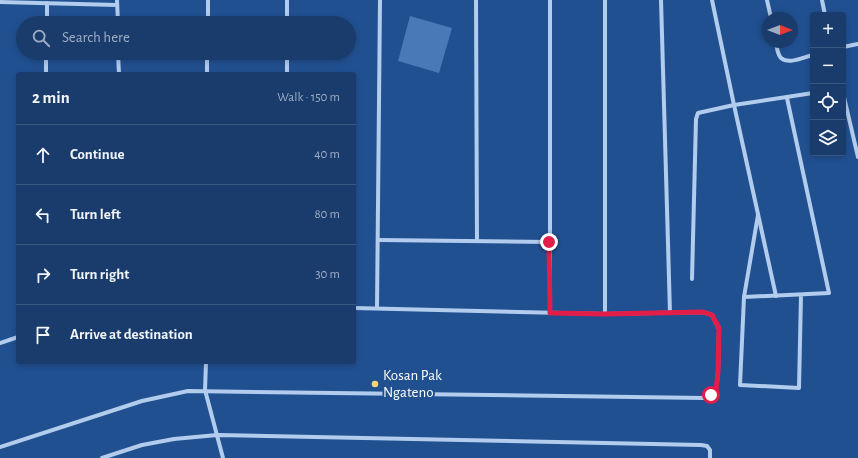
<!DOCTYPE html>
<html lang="en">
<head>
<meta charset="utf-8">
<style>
	:root { --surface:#193c6d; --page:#264775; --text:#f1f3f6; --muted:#9fadc2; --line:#375680 }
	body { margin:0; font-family:"Alegreya Sans",sans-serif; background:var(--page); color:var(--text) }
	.controls { position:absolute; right:12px; top:12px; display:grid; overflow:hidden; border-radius:4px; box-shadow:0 2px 6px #0003 }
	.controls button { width:36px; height:36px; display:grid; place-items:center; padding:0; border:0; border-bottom:1px solid var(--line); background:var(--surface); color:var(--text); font:20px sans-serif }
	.compass { position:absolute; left:762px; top:12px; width:36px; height:36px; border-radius:50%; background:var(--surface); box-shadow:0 2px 6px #0003; rotate:90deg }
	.stop { position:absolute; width:12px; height:12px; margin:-9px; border:3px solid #e11d48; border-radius:50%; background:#fff }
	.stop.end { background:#e11d48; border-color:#fff; box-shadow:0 1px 4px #0008 }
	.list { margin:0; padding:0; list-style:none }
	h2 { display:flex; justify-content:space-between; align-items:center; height:52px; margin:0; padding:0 16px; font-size:17px }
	h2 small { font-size:13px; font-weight:400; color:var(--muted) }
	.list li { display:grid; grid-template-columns:26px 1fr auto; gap:12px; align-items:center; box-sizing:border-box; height:60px; padding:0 16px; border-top:1px solid var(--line) }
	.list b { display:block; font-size:15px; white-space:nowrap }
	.list em { font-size:13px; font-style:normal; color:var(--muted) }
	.icon { flex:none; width:22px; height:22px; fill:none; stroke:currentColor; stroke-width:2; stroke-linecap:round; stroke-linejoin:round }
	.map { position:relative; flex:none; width:858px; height:458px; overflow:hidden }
	.search { position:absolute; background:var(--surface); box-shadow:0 2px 6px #0003; left:16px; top:16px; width:340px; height:44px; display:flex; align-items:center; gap:10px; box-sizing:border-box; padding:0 14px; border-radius:22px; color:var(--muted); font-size:15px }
	.panel { position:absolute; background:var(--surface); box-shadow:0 2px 6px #0003; left:16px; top:72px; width:340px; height:292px; border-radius:4px }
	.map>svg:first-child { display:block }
	.building { fill:#4a79b8 }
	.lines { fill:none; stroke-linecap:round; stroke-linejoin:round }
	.street { stroke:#b2cced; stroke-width:4 }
	.route { stroke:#e11d48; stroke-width:5 }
	.poi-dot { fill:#f9d574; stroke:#215091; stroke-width:1.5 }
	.labels { text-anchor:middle; stroke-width:4; stroke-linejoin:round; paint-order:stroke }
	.poi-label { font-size:15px; fill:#fff; stroke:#215091; text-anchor:start }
</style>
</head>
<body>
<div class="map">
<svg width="858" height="458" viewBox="0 0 858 458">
	<rect width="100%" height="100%" fill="#215091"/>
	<polygon class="building" points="410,16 452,28 439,73 398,61"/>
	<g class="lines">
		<g class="street">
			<polyline points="117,0 118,23"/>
			<polyline points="287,0 287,23"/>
			<polyline points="476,0 477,241"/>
			<polyline points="550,0 550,313"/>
			<polyline points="605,0 605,314"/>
			<polyline points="661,0 670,313"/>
			<polyline points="712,0 734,105 813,93"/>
			<polyline points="767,0 771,18"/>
			<polyline points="822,0 825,15"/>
			<polyline points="0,2 117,5"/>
			<polyline points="47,23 47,3"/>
			<polyline points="208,23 208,0"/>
			<path d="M776 42C777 47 777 54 781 58 789 65 804 57 813 55"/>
			<polyline points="843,47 858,44"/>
			<polyline points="118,53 119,74"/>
			<polyline points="287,53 287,74"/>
			<polyline points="46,74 46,53"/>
			<polyline points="207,74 207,53"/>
			<polyline points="843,93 858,157"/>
			<polyline points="787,98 829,293 744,297 740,385 799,388 801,295"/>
			<polyline points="378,240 549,242"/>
			<polyline points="692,279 696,119 698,113 734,105 776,296"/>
			<polyline points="744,297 758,215"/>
			<polyline points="377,308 380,0"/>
			<polyline points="0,343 18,337"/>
			<polyline points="206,362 205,390 223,458"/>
			<polyline points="0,447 142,401 188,391 704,398 711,395 716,391 718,372 719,329 712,315 703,312 605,314 354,308"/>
			<polyline points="102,458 142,445 174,439 217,435 701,445 707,446 710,450 710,458"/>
		</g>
	</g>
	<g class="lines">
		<polyline class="route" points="549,242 550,313 605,314 703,312 712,315 719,328 718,372 716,391 711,395"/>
	</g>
	<circle class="poi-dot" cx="375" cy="384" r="4"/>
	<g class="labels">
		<g class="poi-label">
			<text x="383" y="380">Kosan Pak<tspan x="383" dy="17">Ngateno</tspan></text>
		</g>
	</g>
</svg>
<div class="controls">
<button>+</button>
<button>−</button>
<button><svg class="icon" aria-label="locate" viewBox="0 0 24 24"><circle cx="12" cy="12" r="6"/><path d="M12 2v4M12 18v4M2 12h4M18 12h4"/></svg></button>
<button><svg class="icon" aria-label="layers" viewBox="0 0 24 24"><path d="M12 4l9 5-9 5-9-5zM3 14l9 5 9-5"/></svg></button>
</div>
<svg class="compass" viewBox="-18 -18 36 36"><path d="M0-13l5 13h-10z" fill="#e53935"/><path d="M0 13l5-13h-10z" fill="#9fadc2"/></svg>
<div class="stop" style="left:711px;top:395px"></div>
<div class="stop end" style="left:549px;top:242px"></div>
<div class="search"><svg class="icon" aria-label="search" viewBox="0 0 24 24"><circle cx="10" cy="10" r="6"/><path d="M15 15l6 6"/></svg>Search here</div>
<section class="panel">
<h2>2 min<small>Walk · 150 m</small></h2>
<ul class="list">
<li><svg class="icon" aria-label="ahead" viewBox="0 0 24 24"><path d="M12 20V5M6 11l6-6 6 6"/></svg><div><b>Continue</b></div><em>40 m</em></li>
<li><svg class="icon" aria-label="left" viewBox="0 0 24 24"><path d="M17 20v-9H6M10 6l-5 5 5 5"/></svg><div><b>Turn left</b></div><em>80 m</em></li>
<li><svg class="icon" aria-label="right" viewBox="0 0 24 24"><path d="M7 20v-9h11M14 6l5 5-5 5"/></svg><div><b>Turn right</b></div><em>30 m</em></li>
<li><svg class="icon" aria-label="arrive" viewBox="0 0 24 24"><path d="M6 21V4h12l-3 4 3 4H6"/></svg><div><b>Arrive at destination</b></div></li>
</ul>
</section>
</div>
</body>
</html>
